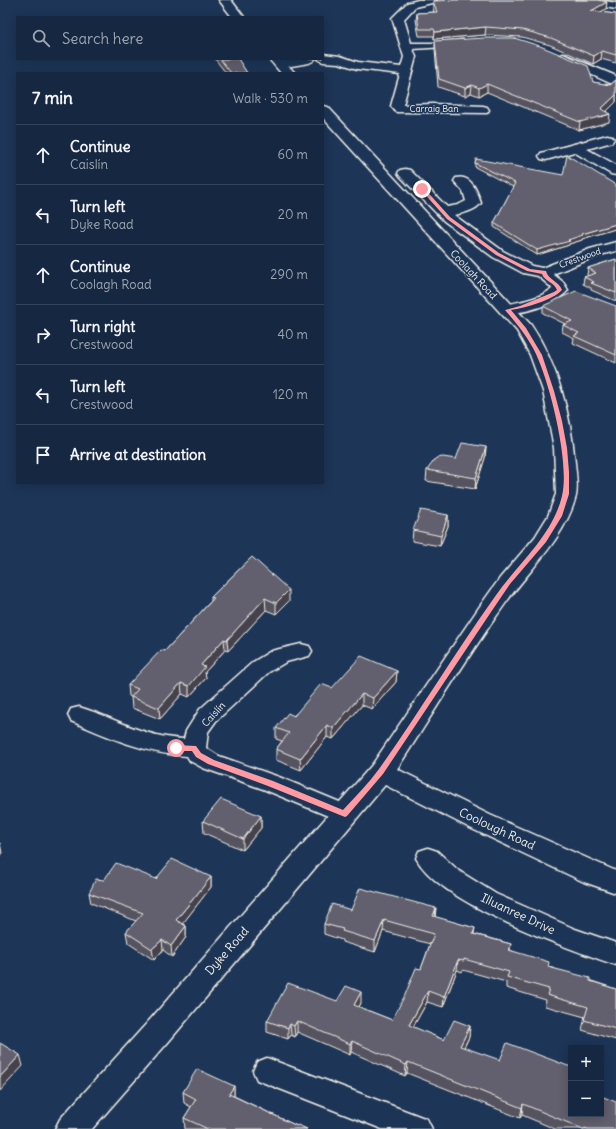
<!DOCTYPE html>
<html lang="en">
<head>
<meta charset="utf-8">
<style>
	:root { --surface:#162841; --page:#1f3048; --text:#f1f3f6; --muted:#9ea6b1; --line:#35445a }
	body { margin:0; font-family:Delius,sans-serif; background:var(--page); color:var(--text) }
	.controls { position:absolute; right:12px; bottom:12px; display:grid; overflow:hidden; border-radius:0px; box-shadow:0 2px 10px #0003 }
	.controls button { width:36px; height:36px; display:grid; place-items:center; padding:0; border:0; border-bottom:1px solid var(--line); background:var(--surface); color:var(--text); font:20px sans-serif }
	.stop { position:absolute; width:12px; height:12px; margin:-9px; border:3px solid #ff9aa2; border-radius:50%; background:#fff }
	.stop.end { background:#ff9aa2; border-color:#fff; box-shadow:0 1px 4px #0008 }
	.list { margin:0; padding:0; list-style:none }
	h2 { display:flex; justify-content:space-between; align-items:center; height:52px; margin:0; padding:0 16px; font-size:17px }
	h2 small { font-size:13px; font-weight:400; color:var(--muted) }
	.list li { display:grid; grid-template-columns:26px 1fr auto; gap:12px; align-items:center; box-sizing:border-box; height:60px; padding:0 16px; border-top:1px solid var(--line) }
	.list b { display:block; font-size:15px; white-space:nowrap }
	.list p { margin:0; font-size:13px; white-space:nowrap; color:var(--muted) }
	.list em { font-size:13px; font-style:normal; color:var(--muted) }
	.icon { flex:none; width:22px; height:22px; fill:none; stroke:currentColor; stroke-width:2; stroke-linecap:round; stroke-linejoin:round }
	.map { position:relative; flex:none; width:616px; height:1129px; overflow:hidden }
	.search { position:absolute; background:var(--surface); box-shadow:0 2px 10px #0003; left:16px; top:16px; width:308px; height:44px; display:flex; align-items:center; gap:10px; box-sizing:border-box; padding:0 14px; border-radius:0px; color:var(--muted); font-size:15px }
	.panel { position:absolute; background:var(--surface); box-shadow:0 2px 10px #0003; left:16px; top:72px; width:308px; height:412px; border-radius:0px }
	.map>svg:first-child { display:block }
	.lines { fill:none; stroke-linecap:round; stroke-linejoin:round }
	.street-casing { stroke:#f4f1e8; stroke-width:3 }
	.secondary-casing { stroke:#f4f1e8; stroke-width:3 }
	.street { fill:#1d3557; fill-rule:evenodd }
	.secondary { fill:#1d3557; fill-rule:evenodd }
	.wall { fill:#54525f; stroke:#f4f1e8 }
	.shaded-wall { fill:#45424d; stroke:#f4f1e8 }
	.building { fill:#625f6e; stroke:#f4f1e8 }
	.route { fill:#ff9aa2 }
	.labels { text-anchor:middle; stroke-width:3; stroke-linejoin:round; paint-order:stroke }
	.far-street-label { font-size:9px; fill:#f4f1e8; stroke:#1d3557 }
	.street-label { font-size:10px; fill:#f4f1e8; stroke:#1d3557 }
	.near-street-label { font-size:12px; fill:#f4f1e8; stroke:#1d3557 }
</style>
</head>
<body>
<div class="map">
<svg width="616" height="1129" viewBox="0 0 616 1129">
	<rect width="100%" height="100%" fill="#1d3557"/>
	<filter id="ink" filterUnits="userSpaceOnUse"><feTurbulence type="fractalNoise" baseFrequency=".025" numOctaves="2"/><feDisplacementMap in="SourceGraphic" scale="8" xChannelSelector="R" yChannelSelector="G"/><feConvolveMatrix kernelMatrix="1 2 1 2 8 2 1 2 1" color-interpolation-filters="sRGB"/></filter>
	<g filter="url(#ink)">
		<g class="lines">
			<defs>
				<g id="street">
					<polygon points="418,0 437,0 436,2 415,7 404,19 411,43 432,43 462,40 466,41 468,43 466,45 462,46 413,49 416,57 403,105 433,104 483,106 487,107 489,110 487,113 396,112 391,106 400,74 357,69 339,63 323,62 318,59 323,59 323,54 340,56 358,62 401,67 404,57 392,18 407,3"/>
					<polygon points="576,0 600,0 616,3 616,9 581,3"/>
					<polygon points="563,54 616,76 616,83 610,83 559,60 557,58 559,56"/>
					<polygon points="289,59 315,59 313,61 309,63 280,68 276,66 274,64 276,62"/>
					<polygon points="607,135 612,136 614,139 612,142 587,149 616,165 616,175 611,174 574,152 546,160 541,159 539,156 541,153"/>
					<path d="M405 169 410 170 447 207 458 205 466 201 463 191 454 181 456 178C471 174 477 191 481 203 475 211 463 213 454 215L503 251 532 266 542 268 590 249 616 242V251L600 255 553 274 563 282 568 290C558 304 519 316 502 312L500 309 502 306C520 301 537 300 552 289L551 287 538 276 523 273 493 257 444 221 400 176 398 173 400 170Z"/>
					<path d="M301 644 309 646 312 651 309 656 286 662 269 672 216 721 208 732 206 748 219 756 279 777 354 808 357 814 354 820 345 823 263 789 203 768 190 761 187 756C146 754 108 737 71 721L68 715 71 709 79 707C116 718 143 737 184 739L186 731 200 709 253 662 271 651Z"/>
					<path d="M428 848 437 851 459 871 496 894 575 929 616 943V965C567 948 440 904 416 858L419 851Z"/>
					<polygon points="267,1058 427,1119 432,1129 382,1129 257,1080 253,1071 257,1062"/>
				</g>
				<g id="secondary">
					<polygon points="219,0 231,0 244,17 232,17"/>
					<polygon points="269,59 282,59 295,73 281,73"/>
					<path d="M323 106 328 107 531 325C558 364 571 416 575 463 576 473 578 486 576 496 565 539 530 568 505 604 467 657 433 714 397 769L490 815 616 871V893L584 882 472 829 385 785 170 1040 92 1129H55L60 1119 148 1022 372 765 480 606 500 578 535 537 548 516 556 494 554 448 543 391 530 355 517 331 323 118Z"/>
				</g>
			</defs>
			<use href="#street" class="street-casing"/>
			<use href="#secondary" class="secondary-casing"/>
			<use href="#street" class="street"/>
			<use href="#secondary" class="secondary"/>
		</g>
		<g class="wall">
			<polygon points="452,0 598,0 606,9 600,12 616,14 616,63 601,59 593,64 550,45 522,37 485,35 434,39 434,36 419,36 416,20 417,13 434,12 433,8 433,1"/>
			<polygon points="606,0 616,0 616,2"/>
			<polygon points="435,41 593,82 610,85 616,80 616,102 606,112 609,122 579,130 487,92 479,96 471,93 465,96 438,87 435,49"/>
			<polygon points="215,59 238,59 247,73 226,73"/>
			<polygon points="475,163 615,229 582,239 582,240 569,244 569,245 537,255 494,227 494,223 513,187 475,167"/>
			<polygon points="616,259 616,301 591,290 591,288 583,284 584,277 588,276 587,275 588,268"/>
			<polygon points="543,306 616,306 616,363 573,343 574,338 562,332 563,325 565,324 543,313"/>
			<polygon points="486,447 485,458 475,489 426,481 427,470"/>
			<polygon points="448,515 448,526 440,546 412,541 413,530"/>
			<polygon points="252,557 289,601 276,614 266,610 228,651 225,650 205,672 206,678 189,697 182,694 160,719 132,708 131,697 129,696 128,685 165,651 211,601 211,597"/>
			<polygon points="397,671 396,682 372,709 362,705 333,739 327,737 301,770 276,760 276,749 282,741 276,739 276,728 332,688"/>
			<polygon points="261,816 261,828 243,850 204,833 203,821"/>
			<polygon points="211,877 211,887 182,924 186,926 186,937 172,957 163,950 154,960 128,943 126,932 136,921 91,903 89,893 104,880"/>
			<polygon points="351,910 435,917 475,928 474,934 511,944 510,950 549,967 616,989 616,1040 582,1030 585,1017 545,1006 546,1000 506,988 506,982 463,970 462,972 457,970 443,1007 427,1002 413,1027 444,1040 470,1026 469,1037 464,1048 571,1114 616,1129 555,1129 522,1115 520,1118 407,1073 405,1076 351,1052 350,1055 297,1032 295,1037 291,1035 288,1039 267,1032 267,1021 337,1001 361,1003 359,1007 392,1020 421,969 430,944 383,931 375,952 342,942 342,940 324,934 324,924"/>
			<polygon points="234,1086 234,1096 297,1126 307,1129 185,1129 184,1118 191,1107 184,1103 183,1092"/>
		</g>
		<g class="shaded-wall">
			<polygon points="607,2 606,9 590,18 591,11"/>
			<polygon points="486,27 485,35 434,39 435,32"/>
			<polygon points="602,51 601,59 593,64 594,56"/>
			<polygon points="487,84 487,92 479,96 479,88"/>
			<polygon points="472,85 471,93 465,96 465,88"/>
			<polygon points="616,95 616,102 601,117 610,114 609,122 579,130 580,122 601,109"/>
			<polygon points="616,224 615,229 582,239 582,240 569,244 569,245 537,255 537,250 582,234"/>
			<polygon points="486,447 485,458 475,489 476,478"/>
			<polygon points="448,515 448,526 440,546 441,536"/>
			<polygon points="289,590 289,601 276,614 276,603"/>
			<polygon points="265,598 266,610 228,651 227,640"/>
			<polygon points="224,639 225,650 205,672 206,678 189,697 189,686 201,665"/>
			<polygon points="397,671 396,682 372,709 373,698"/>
			<polygon points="181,683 182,694 160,719 159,708"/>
			<polygon points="362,694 362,705 333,739 333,728"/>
			<polygon points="327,725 327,737 301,770 300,759"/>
			<polygon points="261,816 261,828 243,850 243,839"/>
			<polygon points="0,843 2,853 0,856"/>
			<polygon points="211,877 211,887 177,931 176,920"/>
			<polygon points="436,908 435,919 433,916"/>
			<polygon points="384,920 383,931 375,952 375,941"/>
			<polygon points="186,926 186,937 172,957 171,946"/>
			<polygon points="162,940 163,950 154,960 152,949"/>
			<polygon points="458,960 457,970 443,1007 444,997"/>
			<polygon points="428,991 427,1002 408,1036 409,1025"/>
			<polygon points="361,992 361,1003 354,1016 354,1005"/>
			<polygon points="297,1021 297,1032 295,1037 294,1026"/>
			<polygon points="290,1024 291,1035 288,1039 288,1028"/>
			<polygon points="470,1026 469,1037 459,1057 460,1046"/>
			<polygon points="352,1041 351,1052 350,1055 350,1044"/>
			<polygon points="20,1055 23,1066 0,1091 0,1077"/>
			<polygon points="408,1062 407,1073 405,1076 406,1065"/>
			<polygon points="234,1086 234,1097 229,1094"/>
			<polygon points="523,1104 522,1115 520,1118 522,1108"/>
		</g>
		<g class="building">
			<polygon points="454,0 598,0 607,2 591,11 616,14 616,55 602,51 594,56 551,38 523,30 486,27 435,32 434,29 419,29 417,13 437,12 433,1"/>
			<polygon points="484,38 514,38 540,46 588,66 593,82 610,85 616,80 616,95 601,109 610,114 580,122 487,84 479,88 472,85 465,88 439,79 435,41"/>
			<polygon points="220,59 238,59 247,73 231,73"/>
			<polygon points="567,155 616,185 616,224 582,234 583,235 568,240 570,241 537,250 494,223 515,183 475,163 476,159 563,175"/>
			<polygon points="616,259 616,293 591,283 594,282 584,277 596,273 588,268"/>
			<polygon points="576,291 616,306 616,355 574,336 579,333 563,325 572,321 543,306"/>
			<polygon points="462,443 486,447 476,478 427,470 436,458 443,457 456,459"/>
			<polygon points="421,510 448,515 441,536 413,530"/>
			<polygon points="252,557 289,590 276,603 265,598 227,640 224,639 201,665 205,667 189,686 181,683 159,708 131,697 138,689 128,685 161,650 165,651 214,598 211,597"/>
			<polygon points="361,656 397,671 373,698 362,694 333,728 327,725 300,759 276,749 289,733 276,728 288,713 294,716 321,684 332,688"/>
			<polygon points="221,799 261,816 243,839 203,821"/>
			<polygon points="172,859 211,877 176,920 186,926 171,946 162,940 152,949 126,932 143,913 89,893 96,879 104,880 116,863 156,879"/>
			<polygon points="360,888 436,908 433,916 475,928 473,934 511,944 509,950 549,962 548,967 590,978 590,981 616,989 616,1029 584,1020 588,1007 547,995 549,989 507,977 509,972 464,959 464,961 458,960 444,997 428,991 409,1025 444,1040 454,1020 470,1026 460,1046 500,1060 507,1043 568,1066 571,1066 571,1114 601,1114 601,1096 616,1102 616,1129 588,1129 585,1128 584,1129 583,1129 523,1104 522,1108 408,1062 406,1065 352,1041 350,1044 297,1021 294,1026 290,1024 288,1028 267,1021 288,983 337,1001 346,986 361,992 354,1005 392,1020 405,995 416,968 421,969 434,934 384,920 375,941 342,931 343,929 324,924 332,904 351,910"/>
			<polygon points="0,1043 20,1055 0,1077"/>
			<polygon points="197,1069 234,1086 229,1094 297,1126 298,1125 307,1129 208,1129 184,1118 196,1099 183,1092"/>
		</g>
	</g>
	<path class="route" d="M421 188H424L450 217 499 253 530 269 546 271C548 280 559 281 562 290 553 300 525 308 511 310L526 328 542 355 554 391 562 421 567 448 569 472V494L562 516 546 542 510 584 491 612 383 774 347 816 345 817 268 786 208 764 196 757 192 751H176L172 748 176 745 196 746 201 753 214 760 273 781 343 810C355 797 368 784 379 769 419 713 454 654 494 598 517 564 552 537 562 496 570 463 550 384 536 354 528 337 517 324 505 310L520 306 554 292 557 290C554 282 544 281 542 274L527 271 496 255 447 219 421 190Z"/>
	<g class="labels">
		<g class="far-street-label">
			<text x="434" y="112">Carraig Ban</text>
			<text transform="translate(580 258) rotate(-20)" y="3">Crestwood</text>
		</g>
		<g class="street-label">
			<text transform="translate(474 274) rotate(47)" y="4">Coolagh Road</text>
			<text transform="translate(213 714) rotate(-48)" y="4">Caislín</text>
		</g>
		<g class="near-street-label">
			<text transform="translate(497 829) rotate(25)" y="4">Coolough Road</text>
			<text transform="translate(518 914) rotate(25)" y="4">Illuanree Drive</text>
			<text transform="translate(227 951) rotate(-49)" y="4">Dyke Road</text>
		</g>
	</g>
</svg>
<div class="controls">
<button>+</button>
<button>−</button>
</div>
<div class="stop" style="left:176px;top:748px"></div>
<div class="stop end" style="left:422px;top:189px"></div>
<div class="search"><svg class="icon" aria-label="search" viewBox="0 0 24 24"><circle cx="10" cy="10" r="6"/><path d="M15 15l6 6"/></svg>Search here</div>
<section class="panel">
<h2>7 min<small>Walk · 530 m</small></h2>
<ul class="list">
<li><svg class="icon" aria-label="ahead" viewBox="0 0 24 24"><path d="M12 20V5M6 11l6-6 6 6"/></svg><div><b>Continue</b><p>Caislín</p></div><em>60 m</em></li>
<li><svg class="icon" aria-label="left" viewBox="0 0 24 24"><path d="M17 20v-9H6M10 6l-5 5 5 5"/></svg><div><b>Turn left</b><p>Dyke Road</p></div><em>20 m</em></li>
<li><svg class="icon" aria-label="ahead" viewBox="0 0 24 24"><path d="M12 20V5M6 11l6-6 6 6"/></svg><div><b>Continue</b><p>Coolagh Road</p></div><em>290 m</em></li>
<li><svg class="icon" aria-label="right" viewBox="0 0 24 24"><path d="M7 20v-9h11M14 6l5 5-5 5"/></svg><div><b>Turn right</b><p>Crestwood</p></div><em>40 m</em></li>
<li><svg class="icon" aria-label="left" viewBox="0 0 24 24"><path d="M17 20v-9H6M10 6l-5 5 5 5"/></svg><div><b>Turn left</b><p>Crestwood</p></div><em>120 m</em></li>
<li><svg class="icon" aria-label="arrive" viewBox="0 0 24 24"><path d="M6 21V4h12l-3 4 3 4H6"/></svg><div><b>Arrive at destination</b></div></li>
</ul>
</section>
</div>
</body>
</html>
